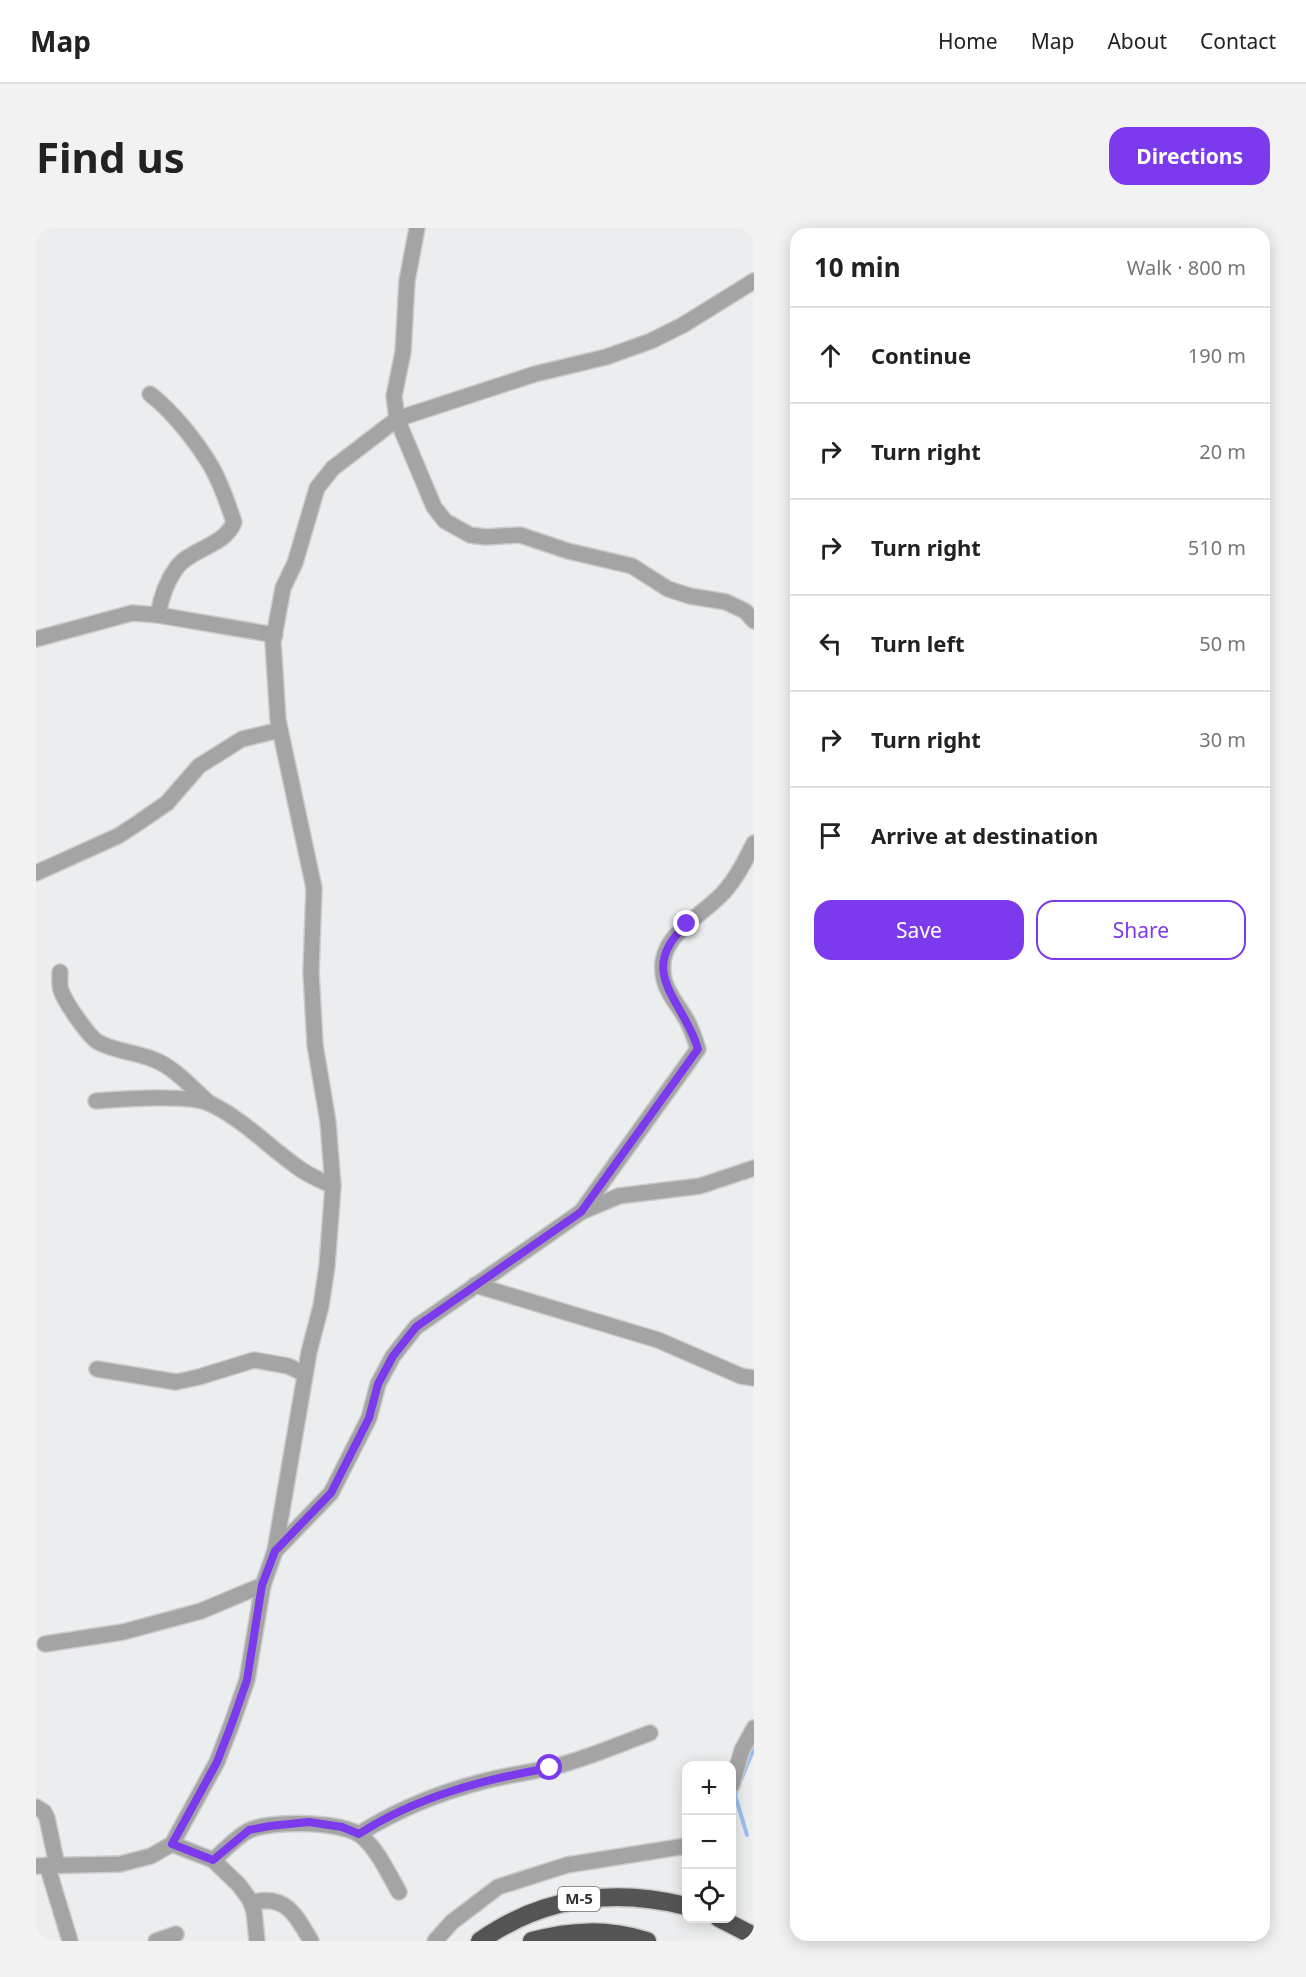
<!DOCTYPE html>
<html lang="en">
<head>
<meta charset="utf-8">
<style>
	:root { --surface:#fff; --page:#f2f2f2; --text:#222; --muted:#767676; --line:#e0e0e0; --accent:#7c3aed }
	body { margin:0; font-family:"Noto Sans",sans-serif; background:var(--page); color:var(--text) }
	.controls { position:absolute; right:18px; bottom:18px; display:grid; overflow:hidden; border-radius:12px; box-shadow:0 3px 15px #0003 }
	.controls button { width:54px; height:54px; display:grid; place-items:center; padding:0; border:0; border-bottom:2px solid var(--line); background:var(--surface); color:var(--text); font:30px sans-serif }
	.stop { position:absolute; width:18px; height:18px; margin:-14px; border:4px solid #7c3aed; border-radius:50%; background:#fff }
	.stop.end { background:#7c3aed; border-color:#fff; box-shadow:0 2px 6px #0008 }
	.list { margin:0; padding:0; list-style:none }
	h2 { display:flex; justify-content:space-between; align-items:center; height:78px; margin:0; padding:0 24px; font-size:26px }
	h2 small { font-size:20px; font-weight:400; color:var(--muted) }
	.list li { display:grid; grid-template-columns:39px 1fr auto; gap:18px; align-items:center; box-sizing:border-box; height:96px; padding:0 24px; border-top:2px solid var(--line) }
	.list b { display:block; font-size:22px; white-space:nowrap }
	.list em { font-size:20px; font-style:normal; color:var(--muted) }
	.actions { display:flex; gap:12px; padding:18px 24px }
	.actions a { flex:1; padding:14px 0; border:2px solid var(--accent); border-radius:18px; text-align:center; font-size:21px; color:var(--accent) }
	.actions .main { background:var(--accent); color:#fff }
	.icon { flex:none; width:33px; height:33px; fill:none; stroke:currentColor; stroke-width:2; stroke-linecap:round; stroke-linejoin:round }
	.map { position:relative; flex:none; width:718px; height:1713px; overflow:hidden; border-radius:18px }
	header { display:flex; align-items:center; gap:36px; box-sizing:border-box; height:84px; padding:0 30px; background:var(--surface); border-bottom:2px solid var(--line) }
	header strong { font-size:28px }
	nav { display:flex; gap:33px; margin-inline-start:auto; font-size:21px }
	.intro { display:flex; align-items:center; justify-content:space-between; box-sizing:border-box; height:144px; padding:0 36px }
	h1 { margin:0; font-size:42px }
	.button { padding:15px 27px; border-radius:18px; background:var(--accent); color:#fff; font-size:21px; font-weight:700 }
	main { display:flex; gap:36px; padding:0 36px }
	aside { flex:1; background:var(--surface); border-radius:18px; box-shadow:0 3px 15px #0003 }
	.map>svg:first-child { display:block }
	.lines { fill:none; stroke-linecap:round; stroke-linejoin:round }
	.stream { stroke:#9bc0ef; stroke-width:4 }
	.minor-casing { stroke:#cacbcc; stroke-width:18 }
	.highway-casing { stroke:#cacbcc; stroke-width:21 }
	.minor { stroke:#a5a4a5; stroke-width:15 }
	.highway { stroke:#545455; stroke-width:18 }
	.route { stroke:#7c3aed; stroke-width:8 }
	.labels { text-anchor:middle; stroke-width:6; stroke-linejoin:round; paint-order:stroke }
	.shield { fill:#fff; stroke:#6d6d6d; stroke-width:1.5 }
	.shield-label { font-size:15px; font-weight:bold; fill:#2e2f2f }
</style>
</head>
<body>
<header>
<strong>Map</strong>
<nav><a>Home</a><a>Map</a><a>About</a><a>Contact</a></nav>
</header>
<div class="intro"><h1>Find us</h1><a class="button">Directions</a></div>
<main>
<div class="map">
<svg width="718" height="1713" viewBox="0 0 718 1713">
	<rect width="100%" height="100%" fill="#ecedee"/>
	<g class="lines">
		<g class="stream">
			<polyline points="705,1552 718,1520"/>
			<polyline points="702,1559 699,1567 711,1607"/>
		</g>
		<defs>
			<g id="minor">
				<polyline points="381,0 371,53 367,124 358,168 361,191 398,279 409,293 434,307 450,309 484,307 532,323 596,338 632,361 654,368 690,374 709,383 718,393"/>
				<path d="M114 166C137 184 160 213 175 238 185 255 192 276 198 294 189 318 156 320 141 339 130 354 125 369 122 387"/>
				<polyline points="0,411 96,385 122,387 239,407"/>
				<polyline points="0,645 82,608 102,595 131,575 163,538 206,511 244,502"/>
				<path d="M24 744C24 750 23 757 25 762 28 773 53 809 62 814 80 824 101 824 119 832 139 840 157 861 173 875"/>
				<path d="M60 873C85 871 154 866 175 876 208 892 234 920 264 941 274 948 286 953 297 958"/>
				<path d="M545 984 662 821C659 811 656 801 650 791 643 778 631 766 628 751 618 709 663 691 687 665 700 651 709 633 718 615"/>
				<polyline points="439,1057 622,1112 705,1148 718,1150"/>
				<polyline points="61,1141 140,1154 163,1149 218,1132 252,1138 269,1146"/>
				<polyline points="239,1323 273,1124 285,1078 291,1038 297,958 292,894 279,817 275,744 278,660 242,492 237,414 247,360 259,335 281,260 297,240 361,191 499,146 570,129 615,113 647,97 718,53"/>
				<polyline points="9,1416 87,1404 165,1383 227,1357"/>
				<polyline points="696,1557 706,1522 718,1500"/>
				<polyline points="0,1579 8,1584 11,1590 21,1637"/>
				<path d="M323 1606C359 1583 400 1566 441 1555 465 1548 489 1545 513 1540 548 1532 581 1517 614 1505"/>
				<polyline points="136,1616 177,1632 203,1657 214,1672 218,1683 221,1713"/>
				<path d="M177 1632C188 1623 199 1610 212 1603 232 1592 305 1593 324 1607 341 1620 352 1645 363 1664"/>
				<polyline points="11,1637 34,1713"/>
				<polyline points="0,1638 84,1636 115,1628 136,1616 181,1534 196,1495 211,1452 227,1357 239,1323 295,1265 333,1190 342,1156 357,1128 380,1099 545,984 583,968 664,958 718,940"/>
				<path d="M215 1675C249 1665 260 1687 275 1713"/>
				<polyline points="120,1713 140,1706"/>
				<polyline points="399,1713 416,1694 462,1659 531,1637 650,1618"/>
			</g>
			<g id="highway">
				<polyline points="683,1690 718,1708"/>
				<path d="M444 1713C506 1669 577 1660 650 1678"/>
				<path d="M496 1713C536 1702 571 1701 611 1713"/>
			</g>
		</defs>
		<use href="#minor" class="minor-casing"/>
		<use href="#highway" class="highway-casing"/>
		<use href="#minor" class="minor"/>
		<use href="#highway" class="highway"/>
	</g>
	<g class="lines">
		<path class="route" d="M514 1540C448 1551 380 1569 323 1606L306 1599 273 1594 234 1598 213 1602 177 1632 136 1616 181 1534 196 1495 211 1452 226 1357 239 1323 295 1265 333 1190 342 1156 357 1128 380 1099 545 984 662 821C648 772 598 744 651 696"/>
	</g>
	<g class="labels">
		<rect class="shield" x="522" y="1659" width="42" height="24" rx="4.5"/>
		<g class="shield-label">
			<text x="543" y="1676">M-5</text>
		</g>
	</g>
</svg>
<div class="controls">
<button>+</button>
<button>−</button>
<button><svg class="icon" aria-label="locate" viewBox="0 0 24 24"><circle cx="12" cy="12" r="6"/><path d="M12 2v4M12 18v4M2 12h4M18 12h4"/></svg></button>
</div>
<div class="stop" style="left:514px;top:1540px"></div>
<div class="stop end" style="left:651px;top:696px"></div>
</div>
<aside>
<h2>10 min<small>Walk · 800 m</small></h2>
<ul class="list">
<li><svg class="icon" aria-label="ahead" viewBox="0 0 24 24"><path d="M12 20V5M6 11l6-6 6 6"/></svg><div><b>Continue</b></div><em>190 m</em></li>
<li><svg class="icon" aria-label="right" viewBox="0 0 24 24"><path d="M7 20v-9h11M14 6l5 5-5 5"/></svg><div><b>Turn right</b></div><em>20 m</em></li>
<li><svg class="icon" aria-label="right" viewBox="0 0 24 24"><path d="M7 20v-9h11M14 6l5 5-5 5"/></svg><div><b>Turn right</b></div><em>510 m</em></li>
<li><svg class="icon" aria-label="left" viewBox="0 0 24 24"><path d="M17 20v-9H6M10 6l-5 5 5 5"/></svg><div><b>Turn left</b></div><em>50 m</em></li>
<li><svg class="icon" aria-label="right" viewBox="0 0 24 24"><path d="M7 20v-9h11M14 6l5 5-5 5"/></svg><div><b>Turn right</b></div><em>30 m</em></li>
<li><svg class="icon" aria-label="arrive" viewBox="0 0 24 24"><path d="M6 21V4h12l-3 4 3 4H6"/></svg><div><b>Arrive at destination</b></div></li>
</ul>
<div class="actions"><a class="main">Save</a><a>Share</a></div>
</aside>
</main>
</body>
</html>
